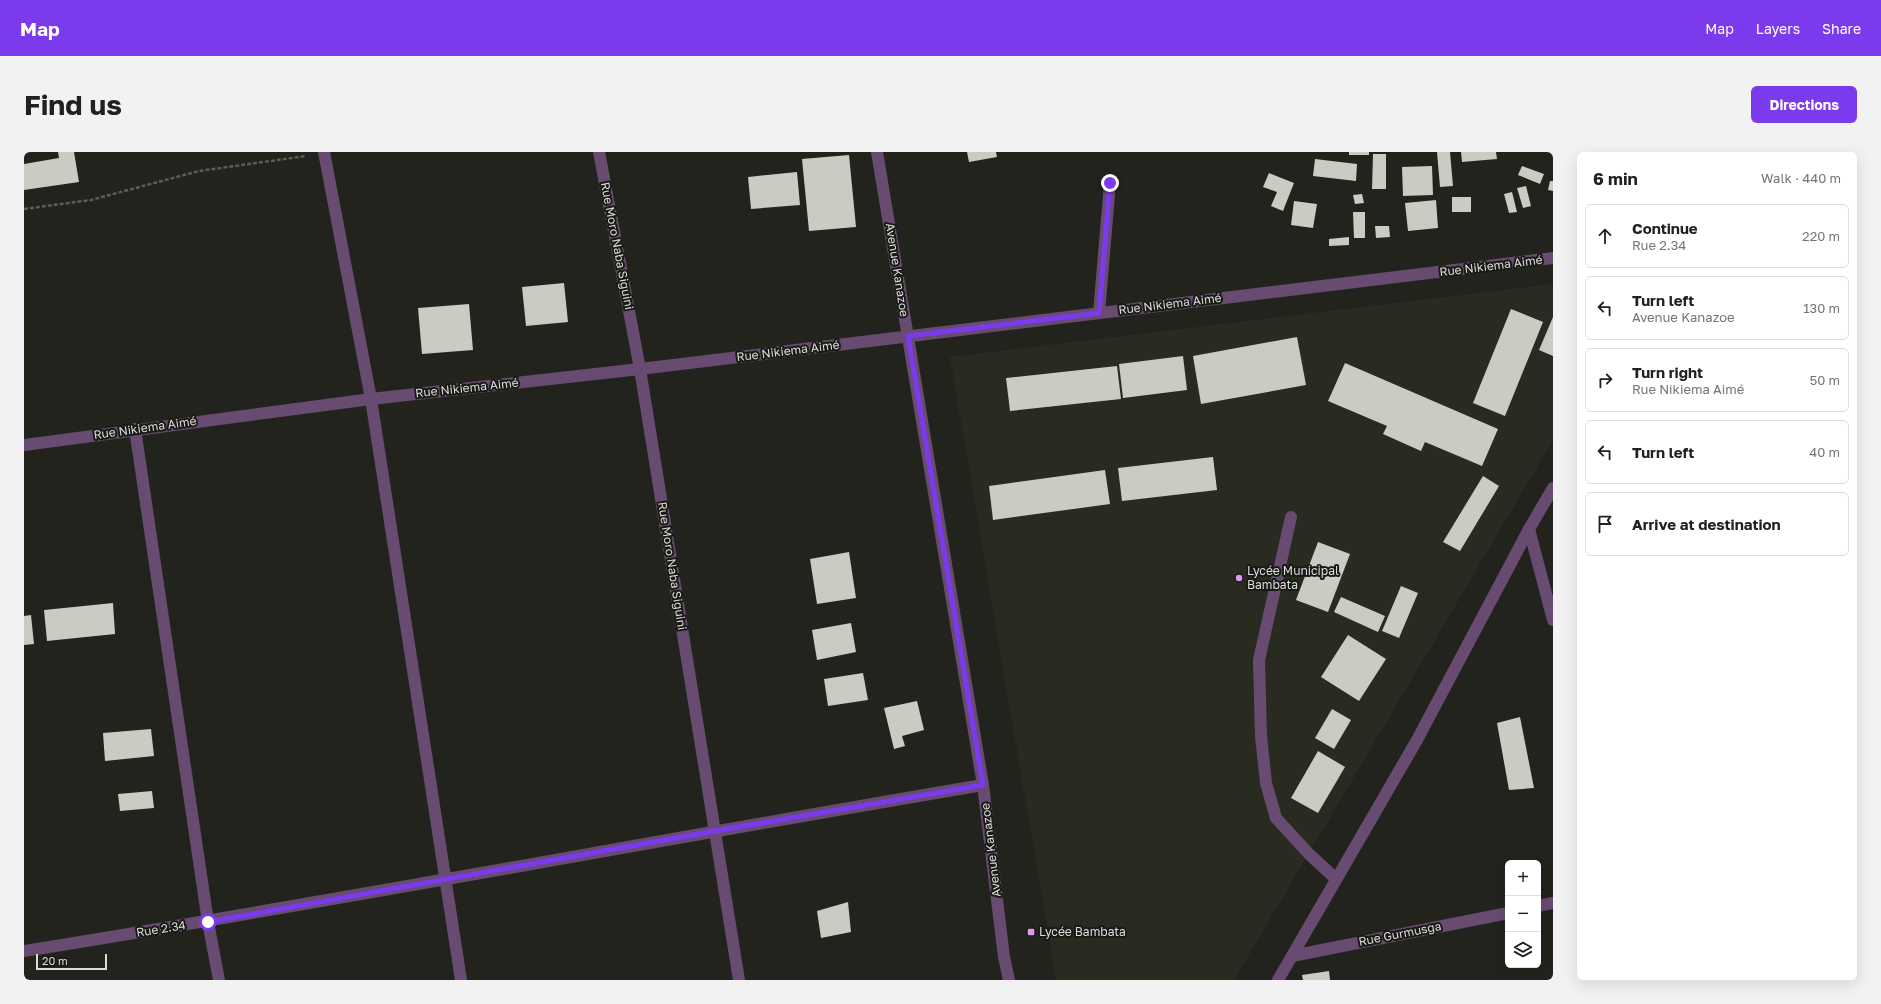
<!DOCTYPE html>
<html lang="en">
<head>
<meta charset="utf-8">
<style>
	:root { --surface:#fff; --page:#f2f2f2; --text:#202124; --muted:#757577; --line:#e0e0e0; --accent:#7c3aed }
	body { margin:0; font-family:"Golos Text",sans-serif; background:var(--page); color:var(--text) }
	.controls { position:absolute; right:12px; bottom:12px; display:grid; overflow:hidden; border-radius:6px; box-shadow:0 4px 16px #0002 }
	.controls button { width:36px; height:36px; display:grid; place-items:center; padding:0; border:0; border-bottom:1px solid var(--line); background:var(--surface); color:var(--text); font:20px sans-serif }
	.scale { position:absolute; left:12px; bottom:10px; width:71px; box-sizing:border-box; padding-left:4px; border:2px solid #dcdcd9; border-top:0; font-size:11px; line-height:14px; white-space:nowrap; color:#dcdcd9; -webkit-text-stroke:3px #191a15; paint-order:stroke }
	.stop { position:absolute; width:12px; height:12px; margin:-9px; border:3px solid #7c3aed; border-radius:50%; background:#fff }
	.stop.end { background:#7c3aed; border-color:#fff; box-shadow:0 1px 4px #0008 }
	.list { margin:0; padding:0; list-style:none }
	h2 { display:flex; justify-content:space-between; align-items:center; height:52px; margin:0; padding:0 16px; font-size:17px }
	h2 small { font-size:13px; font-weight:400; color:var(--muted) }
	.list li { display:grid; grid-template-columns:26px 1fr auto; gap:12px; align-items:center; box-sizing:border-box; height:64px; margin:0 8px 8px; padding:0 8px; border:1px solid var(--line); border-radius:6px }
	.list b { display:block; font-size:15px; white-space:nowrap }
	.list p { margin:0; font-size:13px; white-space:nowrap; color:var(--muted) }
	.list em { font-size:13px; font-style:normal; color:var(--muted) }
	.icon { flex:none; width:22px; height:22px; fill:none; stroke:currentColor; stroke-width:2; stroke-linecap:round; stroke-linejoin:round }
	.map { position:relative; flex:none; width:1529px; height:828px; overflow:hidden; border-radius:6px }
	header { display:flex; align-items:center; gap:24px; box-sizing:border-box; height:56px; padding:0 20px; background:var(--accent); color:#fff }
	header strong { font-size:19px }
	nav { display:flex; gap:22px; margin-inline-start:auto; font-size:14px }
	.intro { display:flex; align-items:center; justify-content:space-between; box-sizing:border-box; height:96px; padding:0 24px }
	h1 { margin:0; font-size:28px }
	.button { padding:10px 18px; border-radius:6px; background:var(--accent); color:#fff; font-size:14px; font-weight:700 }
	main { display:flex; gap:24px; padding:0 24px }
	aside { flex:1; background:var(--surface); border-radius:6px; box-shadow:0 4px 16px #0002 }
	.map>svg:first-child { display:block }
	.built { fill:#2a2b20 }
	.building { fill:#cbcbc4 }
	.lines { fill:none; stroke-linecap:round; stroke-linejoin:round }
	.path { stroke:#5b5b57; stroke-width:2.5; stroke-dasharray:4 2; stroke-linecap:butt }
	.minor { stroke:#684b71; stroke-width:12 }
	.route { stroke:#7c3aed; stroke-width:5 }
	.poi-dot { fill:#de98f2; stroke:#191a15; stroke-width:1.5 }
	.labels { text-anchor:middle; stroke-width:4; stroke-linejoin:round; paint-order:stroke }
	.street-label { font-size:12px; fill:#dcdcd9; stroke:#191a15 }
	.poi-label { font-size:12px; fill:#dcdcd9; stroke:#191a15; text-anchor:start }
</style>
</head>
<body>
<header>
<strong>Map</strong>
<nav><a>Map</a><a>Layers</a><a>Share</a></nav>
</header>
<div class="intro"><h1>Find us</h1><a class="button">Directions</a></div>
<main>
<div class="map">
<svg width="1529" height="828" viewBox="0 0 1529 828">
	<rect width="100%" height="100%" fill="#23231e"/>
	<polygon class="built" points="1529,132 1529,288 1210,828 1032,828 926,205"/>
	<g class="building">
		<polygon points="34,0 50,0 55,30 0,38 0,12 35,6"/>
		<polygon points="943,0 972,0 973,5 945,10"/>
		<rect x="1325" y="0" width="20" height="3"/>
		<polygon points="1413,0 1426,0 1429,34 1416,35"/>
		<polygon points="1437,0 1472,0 1473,7 1438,10"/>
		<polygon points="1349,2 1362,2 1362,37 1348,37"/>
		<polygon points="825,3 832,75 785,79 778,7"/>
		<polygon points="1291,7 1333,12 1332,29 1289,24"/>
		<polygon points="1408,14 1409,43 1379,44 1378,15"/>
		<polygon points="1498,14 1520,22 1516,32 1494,23"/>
		<polygon points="773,20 776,53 727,57 724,25"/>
		<polygon points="1245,21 1270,31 1259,59 1247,54 1253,40 1239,35"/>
		<polygon points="1526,29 1529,29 1529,39 1524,38"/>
		<polygon points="1502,34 1507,54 1499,56 1493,36"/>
		<polygon points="1488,40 1493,60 1485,61 1480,42"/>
		<polygon points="1338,42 1340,51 1331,52 1329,43"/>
		<rect x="1428" y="45" width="19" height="15"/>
		<polygon points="1412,48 1414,76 1384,79 1381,51"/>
		<polygon points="1270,49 1293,52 1289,76 1267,73"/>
		<polygon points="1329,60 1341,60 1341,86 1330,86"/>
		<polygon points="1351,74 1365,74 1366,85 1352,86"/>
		<polygon points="1325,85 1325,93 1305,94 1305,87"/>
		<polygon points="540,131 544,170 502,174 498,135"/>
		<polygon points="445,152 449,198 398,202 394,156"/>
		<polygon points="1487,157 1519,170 1481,264 1449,251"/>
		<polygon points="1529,165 1529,204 1515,198"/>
		<polygon points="1273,185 1282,233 1177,252 1169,204"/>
		<polygon points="1159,204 1163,238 1099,246 1095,212"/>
		<polygon points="1321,211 1474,277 1458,314 1401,290 1397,299 1359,282 1363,274 1304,249"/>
		<polygon points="1093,214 1097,247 986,259 982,226"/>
		<polygon points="1189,305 1193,338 1098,349 1094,316"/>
		<polygon points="1081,318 1086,352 969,368 965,334"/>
		<polygon points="1459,324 1475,334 1436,399 1419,390"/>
		<polygon points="1294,390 1326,402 1304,460 1272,448"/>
		<polygon points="825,400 832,446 793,452 786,407"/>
		<polygon points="1377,434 1394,441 1375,486 1358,479"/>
		<polygon points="1317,445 1361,464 1354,480 1310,460"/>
		<polygon points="89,451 91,482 23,489 20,458"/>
		<polygon points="7,463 10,492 0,493 0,464"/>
		<polygon points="827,471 832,500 793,508 788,478"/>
		<polygon points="1324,483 1362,507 1335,549 1297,525"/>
		<polygon points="839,521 844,548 804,554 800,527"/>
		<polygon points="893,549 900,578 878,584 881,594 870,597 860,556"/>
		<polygon points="1308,557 1327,568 1310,597 1291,586"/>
		<polygon points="1496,565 1510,636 1485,638 1473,571"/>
		<polygon points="127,577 130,604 81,609 79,581"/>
		<polygon points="1294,599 1321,615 1294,661 1267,646"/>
		<polygon points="128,639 130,656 96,659 94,642"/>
		<polygon points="824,750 827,780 797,786 793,759"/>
		<polygon points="1305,819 1306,828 1279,828 1278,823"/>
	</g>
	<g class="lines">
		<polyline class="path" points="0,57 67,48 175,19 282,4"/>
		<g class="minor">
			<polyline points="300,0 347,247 437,828"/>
			<polyline points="575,0 616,217 715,828"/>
			<polyline points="853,0 959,633 980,805 985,828"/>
			<polyline points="1075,161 1086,31"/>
			<polyline points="111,277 184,770 195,828"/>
			<polyline points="0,293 347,247 616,217 1529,106"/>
			<polyline points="1267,365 1235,508 1237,584 1242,631 1252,666 1285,702 1312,727"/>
			<polyline points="1505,377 1529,468"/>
			<polyline points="1514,754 1529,751"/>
			<path d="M0 799C320 748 639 687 959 633"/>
			<polyline points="1268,804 1484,761"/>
			<polyline points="1254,828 1393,588 1505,377 1529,336"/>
		</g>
	</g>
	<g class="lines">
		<polyline class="route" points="184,770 691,679 959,633 884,184 1075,161 1086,31"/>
	</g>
	<g class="poi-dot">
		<circle cx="1215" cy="426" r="4"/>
		<rect x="1003" y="776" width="8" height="8" rx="2"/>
	</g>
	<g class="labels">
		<g class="street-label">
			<text transform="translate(593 94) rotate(79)" y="4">Rue Moro Naba Siguini</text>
			<text transform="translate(1467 114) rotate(-7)" y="4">Rue Nikiema Aimé</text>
			<text transform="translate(873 118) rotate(81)" y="4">Avenue Kanazoe</text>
			<text transform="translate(1146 152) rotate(-7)" y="4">Rue Nikiema Aimé</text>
			<text transform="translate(764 199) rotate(-7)" y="4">Rue Nikiema Aimé</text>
			<text transform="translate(443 236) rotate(-6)" y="4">Rue Nikiema Aimé</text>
			<text transform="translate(121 276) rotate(-8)" y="4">Rue Nikiema Aimé</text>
			<text transform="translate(648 414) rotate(81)" y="4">Rue Moro Naba Siguini</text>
			<text transform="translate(967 698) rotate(-97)" y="4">Avenue Kanazoe</text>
			<text transform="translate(137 777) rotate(-9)" y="4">Rue 2.34</text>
			<text transform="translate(1376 782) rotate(-11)" y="4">Rue Gurmusga</text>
		</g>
		<g class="poi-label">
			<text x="1223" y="423">Lycée Municipal<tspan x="1223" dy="14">Bambata</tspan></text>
			<text x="1015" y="784">Lycée Bambata</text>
		</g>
	</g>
</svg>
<div class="controls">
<button>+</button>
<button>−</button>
<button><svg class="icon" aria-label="layers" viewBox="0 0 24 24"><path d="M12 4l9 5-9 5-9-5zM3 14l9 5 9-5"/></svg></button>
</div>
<div class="scale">20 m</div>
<div class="stop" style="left:184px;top:770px"></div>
<div class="stop end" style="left:1086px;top:31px"></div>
</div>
<aside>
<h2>6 min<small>Walk · 440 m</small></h2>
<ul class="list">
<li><svg class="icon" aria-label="ahead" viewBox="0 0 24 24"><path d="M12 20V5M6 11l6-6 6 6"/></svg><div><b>Continue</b><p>Rue 2.34</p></div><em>220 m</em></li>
<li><svg class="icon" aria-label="left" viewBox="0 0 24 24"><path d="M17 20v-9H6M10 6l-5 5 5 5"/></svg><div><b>Turn left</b><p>Avenue Kanazoe</p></div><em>130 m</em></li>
<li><svg class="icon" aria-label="right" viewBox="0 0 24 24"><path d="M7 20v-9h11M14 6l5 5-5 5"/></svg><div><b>Turn right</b><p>Rue Nikiema Aimé</p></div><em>50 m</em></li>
<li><svg class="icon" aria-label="left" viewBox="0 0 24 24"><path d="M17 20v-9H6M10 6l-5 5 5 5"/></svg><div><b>Turn left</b></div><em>40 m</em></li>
<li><svg class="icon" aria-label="arrive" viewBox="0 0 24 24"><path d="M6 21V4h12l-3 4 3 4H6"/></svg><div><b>Arrive at destination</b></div></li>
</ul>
</aside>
</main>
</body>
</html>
